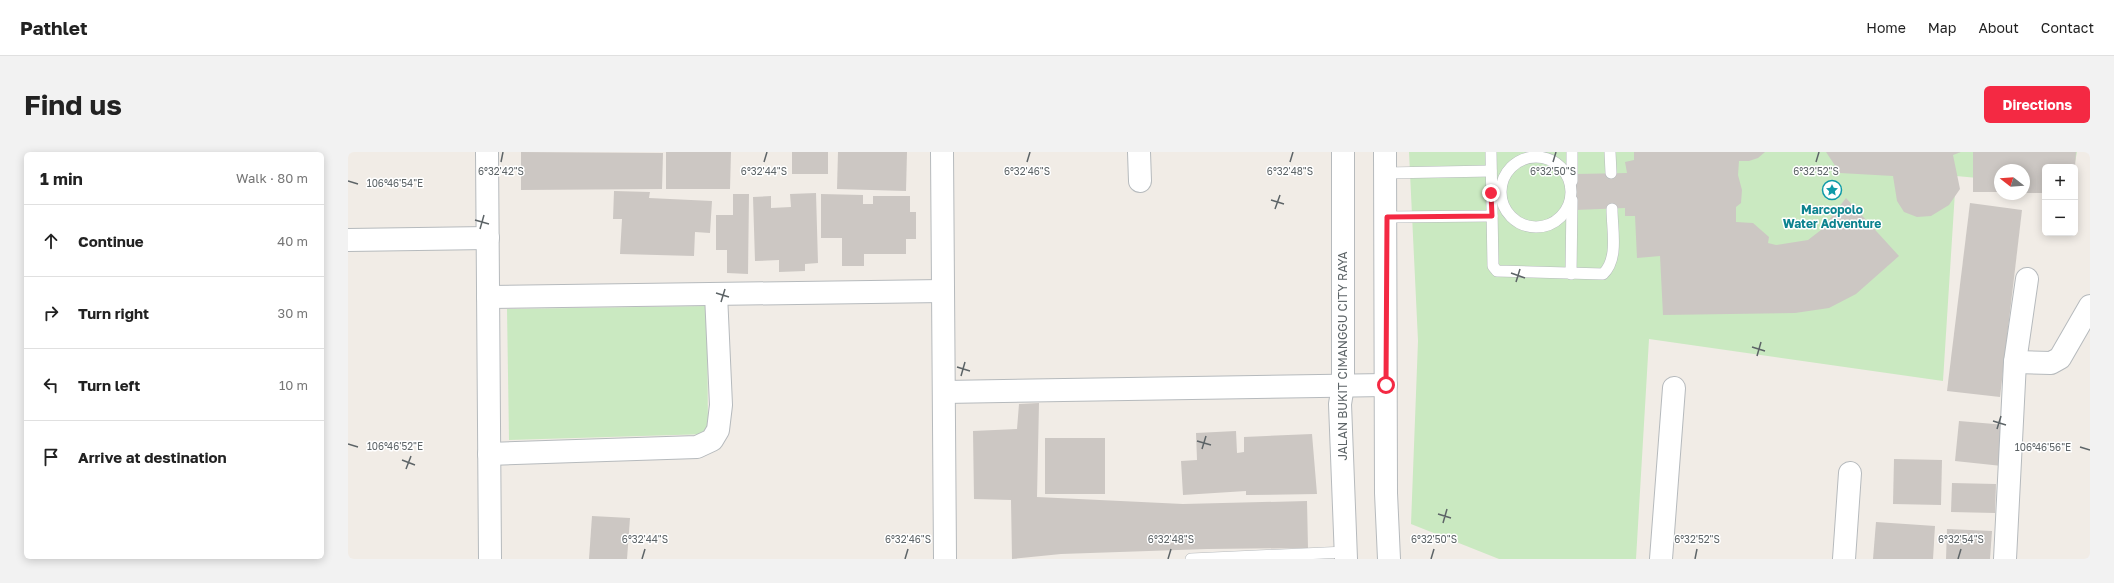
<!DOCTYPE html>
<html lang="en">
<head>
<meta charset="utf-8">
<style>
	:root { --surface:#fff; --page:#f2f2f2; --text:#222; --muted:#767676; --line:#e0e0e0; --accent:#f42943 }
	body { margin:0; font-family:"Golos Text",sans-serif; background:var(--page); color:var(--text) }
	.controls { position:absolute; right:12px; top:12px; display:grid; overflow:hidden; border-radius:6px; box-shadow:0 2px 10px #0003 }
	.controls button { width:36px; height:36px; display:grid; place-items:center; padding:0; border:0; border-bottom:1px solid var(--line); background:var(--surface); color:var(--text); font:20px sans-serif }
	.compass { position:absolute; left:1646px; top:12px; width:36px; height:36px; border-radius:50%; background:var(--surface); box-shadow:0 2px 10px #0003; rotate:287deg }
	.stop { position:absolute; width:12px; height:12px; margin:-9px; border:3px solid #f42943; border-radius:50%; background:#fff }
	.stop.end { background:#f42943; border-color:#fff; box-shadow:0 1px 4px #0008 }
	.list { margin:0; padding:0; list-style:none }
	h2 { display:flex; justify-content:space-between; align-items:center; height:52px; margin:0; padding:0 16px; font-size:17px }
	h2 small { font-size:13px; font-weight:400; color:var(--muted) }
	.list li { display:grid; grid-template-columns:26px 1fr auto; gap:12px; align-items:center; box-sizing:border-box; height:72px; padding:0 16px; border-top:1px solid var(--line) }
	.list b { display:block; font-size:15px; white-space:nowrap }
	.list em { font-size:13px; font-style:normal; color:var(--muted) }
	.icon { flex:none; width:22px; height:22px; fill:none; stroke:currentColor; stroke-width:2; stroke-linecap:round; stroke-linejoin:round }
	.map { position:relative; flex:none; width:1742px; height:407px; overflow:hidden; border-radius:6px }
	header { display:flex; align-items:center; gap:24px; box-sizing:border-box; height:56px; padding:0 20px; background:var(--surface); border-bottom:1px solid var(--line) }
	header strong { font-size:19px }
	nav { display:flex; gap:22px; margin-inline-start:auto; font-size:14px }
	.intro { display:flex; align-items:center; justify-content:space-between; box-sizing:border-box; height:96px; padding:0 24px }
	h1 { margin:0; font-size:28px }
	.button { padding:10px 18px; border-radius:6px; background:var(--accent); color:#fff; font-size:14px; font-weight:700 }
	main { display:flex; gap:24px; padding:0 24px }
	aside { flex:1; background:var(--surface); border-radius:6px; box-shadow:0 2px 10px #0003 }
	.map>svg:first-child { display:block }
	.green { fill:#cae9c1 }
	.building { fill:#ccc7c3 }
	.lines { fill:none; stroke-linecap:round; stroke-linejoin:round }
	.service-casing { stroke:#b6babd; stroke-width:12 }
	.minor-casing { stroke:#b6babd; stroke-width:24 }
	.service { stroke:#fff; stroke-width:11 }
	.minor { stroke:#fff; stroke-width:22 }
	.route { stroke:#f42943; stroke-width:5 }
	.ticks { fill:none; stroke:#5d6467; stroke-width:1.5 }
	.labels { text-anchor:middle; stroke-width:3; stroke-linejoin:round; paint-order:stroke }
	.culture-label { font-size:12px; font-weight:bold; fill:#0d838f; stroke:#fff }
	.street-label { font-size:12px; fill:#5d6467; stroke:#fff }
	.ticks-label { font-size:10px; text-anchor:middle; fill:#5d6467; stroke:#fff; stroke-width:3; stroke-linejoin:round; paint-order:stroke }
</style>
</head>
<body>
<header>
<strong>Pathlet</strong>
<nav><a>Home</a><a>Map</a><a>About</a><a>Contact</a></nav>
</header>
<div class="intro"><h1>Find us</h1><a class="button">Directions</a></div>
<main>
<aside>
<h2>1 min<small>Walk · 80 m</small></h2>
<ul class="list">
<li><svg class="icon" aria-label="ahead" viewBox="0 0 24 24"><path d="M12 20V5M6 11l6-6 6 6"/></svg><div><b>Continue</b></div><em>40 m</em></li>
<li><svg class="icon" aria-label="right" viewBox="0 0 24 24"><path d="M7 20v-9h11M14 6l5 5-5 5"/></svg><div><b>Turn right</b></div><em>30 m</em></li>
<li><svg class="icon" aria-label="left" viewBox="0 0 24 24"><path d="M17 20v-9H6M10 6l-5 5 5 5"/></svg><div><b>Turn left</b></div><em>10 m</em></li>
<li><svg class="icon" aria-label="arrive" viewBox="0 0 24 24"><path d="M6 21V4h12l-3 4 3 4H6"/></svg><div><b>Arrive at destination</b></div></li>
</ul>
</aside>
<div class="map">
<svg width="1742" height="407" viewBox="0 0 1742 407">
	<rect width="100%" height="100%" fill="#f1ece6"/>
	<g class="green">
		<polygon points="1061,0 1729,0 1726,15 1652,18 1652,28 1608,24 1595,229 1301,187 1288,407 1151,407 1063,372 1070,189"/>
		<polygon points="359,154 360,282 161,288 159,157"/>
	</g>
	<g class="building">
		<polygon points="173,0 315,1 314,37 173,38"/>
		<polygon points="318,0 383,0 382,37 318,37"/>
		<rect x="444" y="0" width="36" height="22"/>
		<polygon points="490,0 559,0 558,39 489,37"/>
		<polygon points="1286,0 1417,0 1410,6 1401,9 1391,9 1390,23 1394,38 1393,51 1388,55 1388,70 1405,71 1421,85 1420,91 1428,93 1460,88 1473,78 1498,46 1551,104 1508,142 1481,156 1447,161 1315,163 1312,104 1289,106 1287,64 1277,64 1277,56 1227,58 1228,22 1279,21 1277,10 1286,8"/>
		<polygon points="1478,0 1613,0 1605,3 1612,37 1601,53 1583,64 1569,65 1556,60 1549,49 1545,24 1492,21"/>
		<polygon points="1625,0 1728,0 1727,15 1697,15 1697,41 1676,41 1676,18 1652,18 1652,40 1625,40"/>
		<polygon points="266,39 302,40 301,46 364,49 362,81 347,80 346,104 272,102 274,67 265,67"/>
		<polygon points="468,41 470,111 457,112 457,119 431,120 431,108 407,109 405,45 423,44 423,56 443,55 442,42"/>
		<polygon points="385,42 401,42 400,122 379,121 379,98 368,98 368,63 385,63"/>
		<polygon points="473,42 515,43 515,52 525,52 525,44 562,44 562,60 568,60 568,87 558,87 558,102 516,102 516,114 494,114 494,86 473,86"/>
		<polygon points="1622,51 1674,58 1652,245 1599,239"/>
		<polygon points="691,251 689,345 835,352 959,349 960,396 859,397 713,402 664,407 663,348 626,347 625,279 669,277 671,252"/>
		<polygon points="1611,269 1658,273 1654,314 1607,309"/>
		<polygon points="888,279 889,301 896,300 896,285 964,282 969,342 898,343 898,339 835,343 833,309 849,308 848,281"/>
		<rect x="697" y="286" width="60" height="56"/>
		<polygon points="1546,307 1594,308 1593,353 1545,352"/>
		<polygon points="1604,331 1648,332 1647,361 1603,360"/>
		<polygon points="244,364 282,366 279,407 241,407"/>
		<polygon points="1528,370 1587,374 1585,407 1525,407"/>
		<polygon points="1599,377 1644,379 1642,407 1598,407"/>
	</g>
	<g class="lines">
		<defs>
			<g id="service">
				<path d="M1143 0 1145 114 1149 119 1255 122C1271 107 1264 78 1264 57"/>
				<polyline points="1262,0 1263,21"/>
				<circle cx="1188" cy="40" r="35"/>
				<polyline points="1038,21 1143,19"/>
				<polyline points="1224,29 1224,0"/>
				<polyline points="1039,65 1144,64"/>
				<polyline points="1223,122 1224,48"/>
				<polyline points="843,407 998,400"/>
			</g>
			<g id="minor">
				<polyline points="139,0 142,407"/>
				<polyline points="594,0 597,407"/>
				<polyline points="791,0 792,29"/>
				<polyline points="995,0 995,234 992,252 998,407"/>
				<polyline points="1037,0 1038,341 1041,407"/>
				<polyline points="0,88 140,86"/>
				<polyline points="140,145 595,139"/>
				<polyline points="1667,210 1703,211 1712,206 1742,154"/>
				<polyline points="596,240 1038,233"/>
				<polyline points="141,302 349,295 364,288 370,278 373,253 368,142"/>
				<polyline points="1313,407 1326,236"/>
				<polyline points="1496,407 1502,321"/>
				<polyline points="1657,407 1667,210 1679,127"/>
			</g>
		</defs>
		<use href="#service" class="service-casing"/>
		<use href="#minor" class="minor-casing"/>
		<use href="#service" class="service"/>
		<use href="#minor" class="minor"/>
	</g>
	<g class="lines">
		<polyline class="route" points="1038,233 1039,65 1144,64 1143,41"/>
	</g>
	<path class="ticks" d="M153 10 155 0M416 10 419 0M679 10 682 0M942 10 945 0M1205 10 1208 0M1468 10 1471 0M0 29 10 32M923 48 936 52M927 57 932 43M127 68 141 72M132 77 136 63M1163 121 1177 126M1168 130 1172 117M368 141 381 145M373 150 377 137M1404 195 1417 199M1409 204 1413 190M609 215 622 219M613 224 617 210M1645 269 1658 273M1649 277 1653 264M849 289 863 293M0 292 10 295M1732 295 1742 298M854 297 858 284M54 308 67 313M58 317 63 304M1090 362 1103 366M1095 371 1099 357M294 407 297 397M557 407 560 397M820 407 823 397M1083 407 1086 397M1347 407 1349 397M1610 407 1613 397"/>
	<defs>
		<symbol id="sight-ring" viewBox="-11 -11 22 22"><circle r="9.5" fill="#fff" stroke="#0f9aa8" stroke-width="1.5"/><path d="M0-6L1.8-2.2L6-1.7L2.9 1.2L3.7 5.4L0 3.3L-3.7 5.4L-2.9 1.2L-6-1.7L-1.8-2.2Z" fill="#0f9aa8"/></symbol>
	</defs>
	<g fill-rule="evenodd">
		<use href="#sight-ring" x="1473" y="27" width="22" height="22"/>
	</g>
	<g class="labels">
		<g class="culture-label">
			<text x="1484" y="62">Marcopolo<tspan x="1484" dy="14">Water Adventure</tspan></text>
		</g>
		<g class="street-label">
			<text transform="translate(995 204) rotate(-90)" y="4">JALAN BUKIT CIMANGGU CITY RAYA</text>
		</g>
	</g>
	<g class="ticks-label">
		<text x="153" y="23">6°32'42"S</text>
		<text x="416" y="23">6°32'44"S</text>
		<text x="679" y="23">6°32'46"S</text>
		<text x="942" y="23">6°32'48"S</text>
		<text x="1205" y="23">6°32'50"S</text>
		<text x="1468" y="23">6°32'52"S</text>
		<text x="47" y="35">106°46'54"E</text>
		<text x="47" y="298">106°46'52"E</text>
		<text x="1695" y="299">106°46'56"E</text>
		<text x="297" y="391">6°32'44"S</text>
		<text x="560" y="391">6°32'46"S</text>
		<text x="823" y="391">6°32'48"S</text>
		<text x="1086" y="391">6°32'50"S</text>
		<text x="1349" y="391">6°32'52"S</text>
		<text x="1613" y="391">6°32'54"S</text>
	</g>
</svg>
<div class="controls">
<button>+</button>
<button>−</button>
</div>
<svg class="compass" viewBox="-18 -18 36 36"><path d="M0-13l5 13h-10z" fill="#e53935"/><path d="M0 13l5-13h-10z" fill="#767676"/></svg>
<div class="stop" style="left:1038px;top:233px"></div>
<div class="stop end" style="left:1143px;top:41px"></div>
</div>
</main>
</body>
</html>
